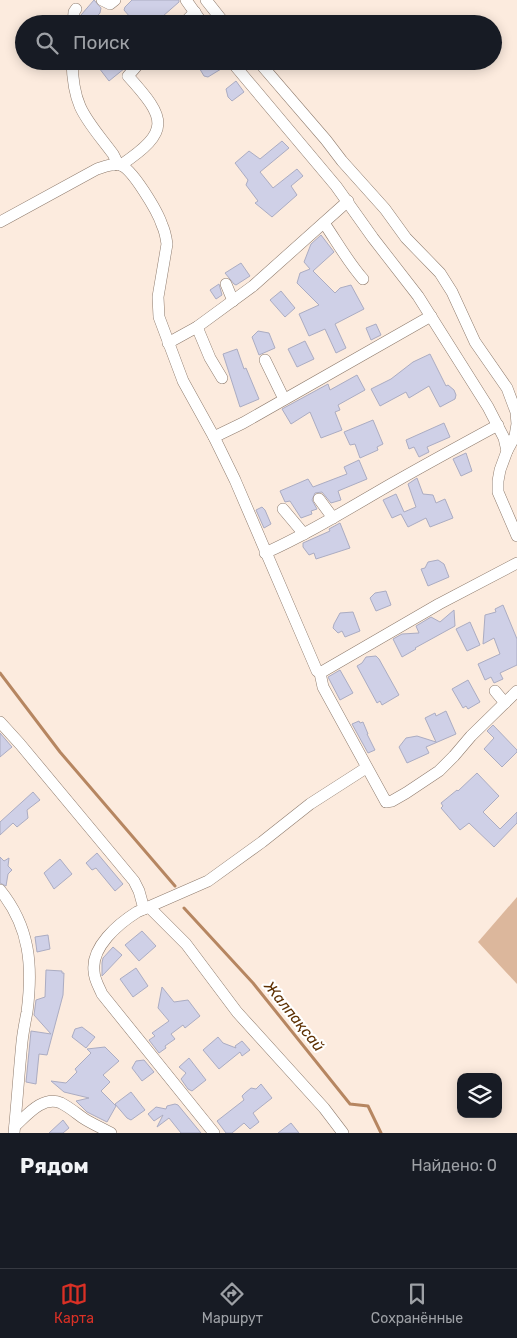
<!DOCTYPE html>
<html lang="ru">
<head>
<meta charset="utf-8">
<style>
	:root { --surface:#171b24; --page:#20242c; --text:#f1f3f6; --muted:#9ea1a6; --line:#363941; --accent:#d93025 }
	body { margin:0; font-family:Rubik,sans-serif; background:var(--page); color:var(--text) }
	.controls { position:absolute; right:15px; bottom:15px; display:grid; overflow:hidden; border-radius:10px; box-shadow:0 2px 12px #0003 }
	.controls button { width:45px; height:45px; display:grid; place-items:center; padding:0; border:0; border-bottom:1px solid var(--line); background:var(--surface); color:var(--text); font:25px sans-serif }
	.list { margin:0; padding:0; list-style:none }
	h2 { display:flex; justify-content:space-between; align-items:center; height:65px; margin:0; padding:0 20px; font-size:21px }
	h2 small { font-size:16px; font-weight:400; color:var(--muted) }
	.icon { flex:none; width:28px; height:28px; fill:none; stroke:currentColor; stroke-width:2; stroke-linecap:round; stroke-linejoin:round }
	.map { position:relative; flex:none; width:517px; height:1133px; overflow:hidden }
	.search { position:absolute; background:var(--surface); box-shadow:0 2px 12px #0003; left:15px; right:15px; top:15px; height:55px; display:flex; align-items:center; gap:12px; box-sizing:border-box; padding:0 18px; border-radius:28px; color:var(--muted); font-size:19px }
	.sheet { height:135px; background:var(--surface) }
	nav { display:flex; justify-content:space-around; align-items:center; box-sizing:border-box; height:70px; border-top:1px solid var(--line); background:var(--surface); font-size:14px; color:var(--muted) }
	nav a { display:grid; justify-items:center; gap:2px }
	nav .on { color:var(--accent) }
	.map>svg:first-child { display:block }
	.green { fill:#dcb79c }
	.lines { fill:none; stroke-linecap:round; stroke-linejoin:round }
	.stream { stroke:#b68661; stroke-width:3 }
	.building { fill:#cfd0e7; stroke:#abacc2 }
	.street-casing { stroke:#8e7b6d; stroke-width:12 }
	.street { stroke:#fff; stroke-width:11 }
	.labels { text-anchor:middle; stroke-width:4.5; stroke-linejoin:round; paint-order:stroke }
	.water-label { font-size:15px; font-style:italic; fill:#5d2f00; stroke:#fff }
</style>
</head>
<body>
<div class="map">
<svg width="517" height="1133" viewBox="0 0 517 1133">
	<rect width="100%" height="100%" fill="#fcebde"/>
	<polygon class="green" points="517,897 517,984 478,942"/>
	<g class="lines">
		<g class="stream">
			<polyline points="0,673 60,752 175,886"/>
			<polyline points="184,908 253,983 350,1104 368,1106 381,1133"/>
		</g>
	</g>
	<g class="building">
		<polygon points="94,0 101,8 100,13 90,24 84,24 81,21 81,15"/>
		<polygon points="132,0 179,0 179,2 163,16 170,24 136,24 124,10 125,7"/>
		<polygon points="107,61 119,61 125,68 109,81 99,68"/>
		<polygon points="195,61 216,61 221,69 208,77 204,76"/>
		<polygon points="236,81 244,92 232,101 228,97 226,89"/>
		<polygon points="282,141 289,148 260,172 273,188 297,169 303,176 291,186 297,195 272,217 255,203 258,201 246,185 248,180 235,163 249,151 260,159"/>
		<polygon points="321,235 334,252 313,271 335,293 340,288 351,285 364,309 335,324 346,348 336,353 325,329 309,336 299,314 319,305 297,283 300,273 310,269 304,262 311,244"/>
		<polygon points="241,263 250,276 236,285 234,284 225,273"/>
		<polygon points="219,284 222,295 216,299 210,290"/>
		<polygon points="281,291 295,308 285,317 270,300"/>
		<polygon points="376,324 381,335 371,340 366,328"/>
		<polygon points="258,331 269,333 275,348 259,355 252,337"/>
		<polygon points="305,341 314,359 297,367 288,349"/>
		<polygon points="237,349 244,369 246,368 259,399 240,407 223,354"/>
		<polygon points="430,354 446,386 448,385 454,390 456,395 455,399 440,407 429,386 409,398 406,392 380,406 371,389 391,379 413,362"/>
		<polygon points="357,375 365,390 338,405 340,410 335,412 342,430 321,438 310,412 291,424 282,409 328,384 330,390"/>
		<polygon points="373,420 383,444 377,447 378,450 360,458 355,444 350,445 344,432"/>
		<polygon points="444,423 450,437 427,447 429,452 419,457 414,447 409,449 406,440"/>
		<polygon points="466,453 472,471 461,476 453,459"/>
		<polygon points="359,460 367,479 338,491 341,500 331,503 322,492 315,493 312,500 317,509 311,511 312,514 301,518 290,501 285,502 280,491 308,479 313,487 347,474 344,467"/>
		<polygon points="417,478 423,494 433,495 436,503 445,499 453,518 430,527 426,518 408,527 401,514 392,518 383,500 396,494 404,512 416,507 408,484"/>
		<polygon points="262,507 265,510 271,524 264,528 256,510"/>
		<polygon points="340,523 350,548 316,559 314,553 309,555 303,547 303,543 330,531 329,529"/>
		<polygon points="438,560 444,564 449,577 428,586 421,569 425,568 428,562"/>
		<polygon points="386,591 391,605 376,611 370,598 375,593"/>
		<polygon points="503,605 517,639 517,665 500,673 503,679 494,683 491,677 485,680 478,664 500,654 494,638 483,644 485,615 496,612 495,609"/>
		<polygon points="454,610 455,626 415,648 416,649 402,657 393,639 402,634 419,633 416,626 431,617 440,622"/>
		<polygon points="353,612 360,631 345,637 342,631 338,633 333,628 334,624 340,613"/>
		<polygon points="470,622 480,645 467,651 456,629"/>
		<polygon points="376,656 379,659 399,695 382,705 380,701 377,703 357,666 362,663 366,657"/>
		<polygon points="340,670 353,693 340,700 328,677"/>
		<polygon points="468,680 480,702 468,709 466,706 463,708 452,689"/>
		<polygon points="446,711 456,734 426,747 429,753 407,763 399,747 406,738 417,736 436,742 425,718 435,713 436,716"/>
		<polygon points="359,721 360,723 363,722 368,734 367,734 375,750 368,753 352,724"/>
		<polygon points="493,725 517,750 517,752 502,767 484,749 494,738 487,731"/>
		<polygon points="0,733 12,747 0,757"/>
		<polygon points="477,773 499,796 483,812 500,829 517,812 517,823 494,847 469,823 460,830 441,808 443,806 441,803 457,790 458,791"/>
		<polygon points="33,792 40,800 27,810 28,818 17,827 13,823 0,835 0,822"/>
		<polygon points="97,853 123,884 115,891 96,868 92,870 86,863"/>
		<polygon points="0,857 4,861 9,858 8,866 12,870 8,874 6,886 0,883"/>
		<polygon points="60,859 72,874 54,889 44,873"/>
		<polygon points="142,931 156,946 139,961 125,945"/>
		<polygon points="48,935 50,949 37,952 35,937"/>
		<polygon points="113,947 122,955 102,976 102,963 103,958"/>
		<polygon points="136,968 148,986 133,997 120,979"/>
		<polygon points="46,970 62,971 62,973 64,973 63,995 47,1055 39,1054 36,1084 26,1082 31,1031 51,1034 34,1015 36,1000 45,997"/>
		<polygon points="162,987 174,1002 188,1000 200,1016 185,1028 183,1025 171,1034 175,1039 165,1046 166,1048 159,1053 149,1040 155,1036 152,1033 169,1021 158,1008"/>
		<polygon points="82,1027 95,1037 86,1048 72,1037 75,1029"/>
		<polygon points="218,1037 223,1043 236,1048 235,1046 242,1041 250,1050 242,1056 240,1052 219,1069 203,1050"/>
		<polygon points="105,1047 119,1061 103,1075 110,1082 101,1091 116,1106 107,1122 87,1112 76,1101 89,1098 64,1092 51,1081 66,1083 77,1072 75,1069 91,1053 87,1049"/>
		<polygon points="189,1058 206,1080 192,1091 188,1089 181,1079 186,1073 179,1067"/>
		<polygon points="144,1060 154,1072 142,1081 132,1068 136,1061"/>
		<polygon points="261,1084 272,1098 253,1113 259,1122 250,1129 244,1123 232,1133 226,1133 217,1121 244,1100 242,1096 245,1093 251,1088 256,1089"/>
		<polygon points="131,1092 145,1110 131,1120 127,1118 115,1104"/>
		<polygon points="175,1104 178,1105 201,1133 181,1133 169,1118 157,1127 163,1115 154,1121 148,1114 156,1107 166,1109 167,1106"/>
		<polygon points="63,1120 69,1128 63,1133 49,1133"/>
		<polygon points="291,1123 299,1133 278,1133"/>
	</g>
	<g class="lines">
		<defs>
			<g id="street">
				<polyline points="102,0 110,4 115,0"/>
				<polyline points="186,0 203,24"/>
				<polyline points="206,0 225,24"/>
				<polyline points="73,24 74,12 76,9"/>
				<polyline points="183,24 195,12"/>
				<path d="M72 61C73 109 86 118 113 154L116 160 114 165"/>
				<polyline points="231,61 336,186 373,238 418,296 488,407 504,438 507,451"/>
				<polyline points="258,61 326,140 342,161 385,209 406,238 440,273 452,292 475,342 507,388 516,412 517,424 515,436 507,451 500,470 498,481 498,492 517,536"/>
				<path d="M121 165C171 131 167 119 128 76L141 61"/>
				<path d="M0 222 97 169C104 167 112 163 120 165 132 168 158 212 162 225 165 231 166 237 167 244L158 297 159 317 183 381 214 437 235 480 314 664 317 671 320 673 323 687 386 802 392 801 406 793 439 771 454 756 471 736 517 691"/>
				<path d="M324 223C337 242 348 262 363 279"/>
				<polyline points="226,284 233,301"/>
				<polyline points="197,327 210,358 222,378"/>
				<polyline points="168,343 197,327 253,286 348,201"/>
				<polyline points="265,360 284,399"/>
				<polyline points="214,437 243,423 431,316"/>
				<polyline points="319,499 333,518"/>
				<polyline points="283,509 304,534"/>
				<path d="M265 553C310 533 351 507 393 483 428 463 463 444 498 425"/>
				<polyline points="320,673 439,604 517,563"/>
				<polyline points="495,691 505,703"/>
				<polyline points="0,722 20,744 134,881 139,891 144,909"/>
				<path d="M0 890C30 927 33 966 27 1012 25 1022 23 1032 22 1042 19 1072 17 1103 14 1133"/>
				<polyline points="149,907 186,944 237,1012 324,1108 343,1133"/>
				<path d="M15 1126C27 1115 43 1095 61 1103 69 1107 76 1113 83 1118 92 1124 102 1128 111 1133"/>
				<path d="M214 1133 102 994C99 987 94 979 94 971 91 947 118 924 137 912L208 881 262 842 310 804 366 768"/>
			</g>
		</defs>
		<use href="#street" class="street-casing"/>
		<use href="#street" class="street"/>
	</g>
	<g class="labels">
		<g class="water-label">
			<text transform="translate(294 1016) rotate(51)" y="5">Жалпақсай</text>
		</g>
	</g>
</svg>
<div class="controls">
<button><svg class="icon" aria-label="layers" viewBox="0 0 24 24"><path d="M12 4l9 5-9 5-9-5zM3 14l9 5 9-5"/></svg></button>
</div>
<div class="search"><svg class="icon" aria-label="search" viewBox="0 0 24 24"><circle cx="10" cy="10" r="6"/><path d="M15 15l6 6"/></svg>Поиск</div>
</div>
<section class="sheet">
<h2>Рядом<small>Найдено: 0</small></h2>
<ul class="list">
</ul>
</section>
<nav>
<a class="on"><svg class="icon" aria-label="map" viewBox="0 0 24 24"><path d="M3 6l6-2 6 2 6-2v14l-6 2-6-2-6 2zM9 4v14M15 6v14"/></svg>Карта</a>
<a><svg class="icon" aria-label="directions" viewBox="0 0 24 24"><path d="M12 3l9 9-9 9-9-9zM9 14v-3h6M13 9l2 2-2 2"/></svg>Маршрут</a>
<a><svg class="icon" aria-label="saved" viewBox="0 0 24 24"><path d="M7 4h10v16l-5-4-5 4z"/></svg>Сохранённые</a>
</nav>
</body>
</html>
